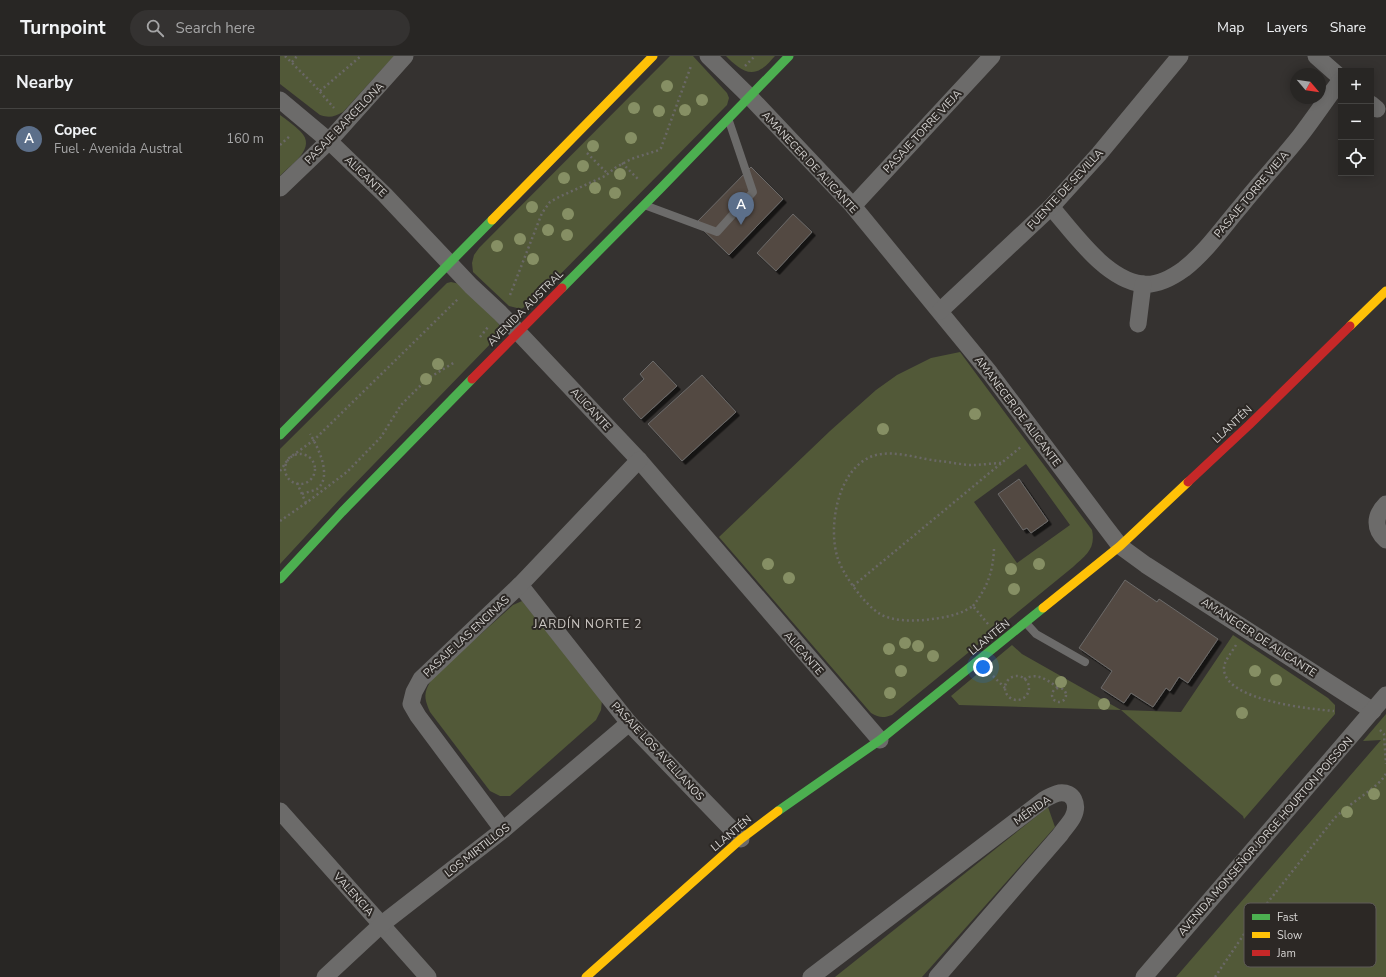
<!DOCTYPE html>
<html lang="en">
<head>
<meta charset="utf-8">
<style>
	:root { --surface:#282624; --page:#343231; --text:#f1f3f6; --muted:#a5a5a6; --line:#444341; --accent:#bca0f2 }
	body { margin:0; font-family:"Nunito Sans",sans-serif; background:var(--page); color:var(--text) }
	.controls { position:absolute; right:12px; top:12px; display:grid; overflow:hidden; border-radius:0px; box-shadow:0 2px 10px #0003 }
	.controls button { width:36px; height:36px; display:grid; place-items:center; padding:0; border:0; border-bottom:1px solid var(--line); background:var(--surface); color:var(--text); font:20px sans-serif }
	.compass { position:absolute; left:1010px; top:12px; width:36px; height:36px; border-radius:50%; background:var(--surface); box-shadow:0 2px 10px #0003; rotate:119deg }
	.you { position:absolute; left:703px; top:611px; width:14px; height:14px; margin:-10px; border:3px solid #fff; border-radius:50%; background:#1a73e8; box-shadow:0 0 0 6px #1a73e833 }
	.badge { display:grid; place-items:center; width:26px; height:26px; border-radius:50%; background:var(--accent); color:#fff; font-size:13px; font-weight:700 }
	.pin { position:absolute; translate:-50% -33px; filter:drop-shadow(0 1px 2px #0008) }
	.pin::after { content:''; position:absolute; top:21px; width:14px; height:12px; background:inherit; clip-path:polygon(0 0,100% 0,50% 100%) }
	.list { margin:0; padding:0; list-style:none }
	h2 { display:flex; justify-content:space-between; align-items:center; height:52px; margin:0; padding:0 16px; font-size:17px }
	h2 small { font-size:13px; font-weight:400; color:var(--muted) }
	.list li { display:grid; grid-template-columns:26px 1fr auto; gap:12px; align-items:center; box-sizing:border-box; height:60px; padding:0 16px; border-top:1px solid var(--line) }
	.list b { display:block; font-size:15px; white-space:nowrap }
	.list p { margin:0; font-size:13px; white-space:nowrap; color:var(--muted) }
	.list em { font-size:13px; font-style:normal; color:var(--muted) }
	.icon { flex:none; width:22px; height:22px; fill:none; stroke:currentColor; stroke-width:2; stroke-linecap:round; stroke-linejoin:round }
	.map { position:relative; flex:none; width:1106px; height:921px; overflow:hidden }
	header { display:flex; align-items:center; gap:24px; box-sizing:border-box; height:56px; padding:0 20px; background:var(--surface); border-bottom:1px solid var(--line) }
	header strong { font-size:19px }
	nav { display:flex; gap:22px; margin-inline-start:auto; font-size:14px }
	.search { width:280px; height:36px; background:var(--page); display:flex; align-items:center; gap:10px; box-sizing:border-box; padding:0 14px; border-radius:22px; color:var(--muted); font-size:15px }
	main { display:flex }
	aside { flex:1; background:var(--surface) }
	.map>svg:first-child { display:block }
	.green { fill:#525938; fill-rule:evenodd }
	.building { fill:#534a43; stroke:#6c6a69; filter:url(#shadow) }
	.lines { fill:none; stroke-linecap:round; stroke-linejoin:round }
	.path { stroke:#6a6866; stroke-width:2.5; stroke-dasharray:2 3; stroke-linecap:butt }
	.lane { stroke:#6c6b6a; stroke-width:8 }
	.street { stroke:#6c6b6a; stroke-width:17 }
	.fast { stroke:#4caf50; stroke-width:9 }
	.slow { stroke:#ffc107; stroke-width:9 }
	.jam { stroke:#c62828; stroke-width:9 }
	.tree { fill:#868f64 }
	.labels { text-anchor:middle; stroke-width:4; stroke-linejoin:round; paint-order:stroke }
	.street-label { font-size:11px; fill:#d5d3d1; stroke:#2c2825 }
	.neighbourhood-label { font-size:12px; letter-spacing:1px; fill:#cec9c5; stroke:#2c2825 }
	.key { fill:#2c2825; stroke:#5f5b59; stroke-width:1 }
	.key-label { font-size:11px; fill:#d5d3d1 }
</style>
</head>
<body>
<header>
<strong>Turnpoint</strong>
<div class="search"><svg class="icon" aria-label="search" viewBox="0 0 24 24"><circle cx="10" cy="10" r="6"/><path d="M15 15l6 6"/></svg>Search here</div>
<nav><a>Map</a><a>Layers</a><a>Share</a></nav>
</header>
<main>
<aside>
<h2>Nearby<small></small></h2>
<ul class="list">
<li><span class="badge" style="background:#5c6f8a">A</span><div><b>Copec</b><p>Fuel · Avenida Austral</p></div><em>160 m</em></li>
</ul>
</aside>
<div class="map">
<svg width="1106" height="921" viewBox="0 0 1106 921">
	<defs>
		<filter id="shadow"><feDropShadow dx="3.5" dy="3.5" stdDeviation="0" flood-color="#0009"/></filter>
	</defs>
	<rect width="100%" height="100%" fill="#353230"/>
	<g class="green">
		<path d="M0 0H114L63 56C54 61 49 62 40 59L0 28Z"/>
		<polygon points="390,0 413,0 447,37 449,42 447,49 253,246 241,253 229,250 193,216 192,207 194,199 199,192"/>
		<path d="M446 0H495C491 4 487 10 481 13 468 22 455 9 446 0Z"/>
		<path d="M0 59C7 64 14 69 20 75 38 92 11 108 0 120Z"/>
		<polygon points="171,226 180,228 216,264 221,272 218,280 62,441 0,508 0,393 167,227"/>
		<path d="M680 296 812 474C816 493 806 499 793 511L612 659C604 662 599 662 591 657L439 481 550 375 596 334 617 319 651 302ZM746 408 790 469 737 507 694 446Z"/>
		<path d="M242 545 322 644 321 654 316 664 230 740H220L210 735 150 656C143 640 144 636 153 621L233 549Z"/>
		<polygon points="953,579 1048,642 1055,649 1055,658 964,763 963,760 841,654 679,649 671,640 732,589 742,598 841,654 901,656"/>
		<polygon points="1106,658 1106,921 896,921 1101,684 1083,685"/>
		<polygon points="768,751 775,771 642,921 555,921"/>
	</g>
	<g class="building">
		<polygon points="471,111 503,143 449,199 416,167"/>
		<polygon points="513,158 532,176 496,215 477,197"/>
		<polygon points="373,305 397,330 361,363 343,343 364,323 360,318"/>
		<polygon points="422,319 456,356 402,405 368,368"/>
		<polygon points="739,423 768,465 751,477 747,472 743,474 718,438"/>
		<polygon points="845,524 877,546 879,543 938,583 908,627 899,621 890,635 886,632 873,651 851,637 844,647 821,632 832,615 799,592"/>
	</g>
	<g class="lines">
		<g class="path">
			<polyline points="5,0 34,29 54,52"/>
			<polyline points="12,6 17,0"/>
			<polyline points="465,10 475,0"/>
			<polyline points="40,35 81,0"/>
			<polyline points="0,89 11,79"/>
			<polyline points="307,97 328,118"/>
			<polyline points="342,107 359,124"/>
			<polyline points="230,239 262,157 270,146 279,141 325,120 335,112 351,103 379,94 381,92 411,10"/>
			<polyline points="200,281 208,271"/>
			<circle cx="20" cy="413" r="15"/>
			<polyline points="0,415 9,402 34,384 178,243"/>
			<polyline points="17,427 26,447"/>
			<path d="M22 438C27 436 33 435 37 433 53 421 38 391 30 378"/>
			<polyline points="0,465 26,447 67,416 101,381 121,349 147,323 175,306"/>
			<polyline points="573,530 742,390"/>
			<path d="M693 550C707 532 713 516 714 493"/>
			<path d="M708 568 693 550C678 560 662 562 644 564 629 565 613 565 600 558 584 548 564 520 558 503 547 471 558 409 596 399 616 394 639 403 659 405 670 406 682 409 692 409 702 409 713 407 723 407"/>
			<path d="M956 589C952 596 943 606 944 614 947 645 1031 653 1054 655"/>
			<polyline points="713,620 725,632"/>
			<circle cx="737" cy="632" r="12"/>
			<path d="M744 623C757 616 768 624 778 632"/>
			<circle cx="779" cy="639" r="7"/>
			<polyline points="1100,674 1104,678 1106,708"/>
			<path d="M935 921 973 865 1053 764C1064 750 1102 730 1106 717"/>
		</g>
		<g class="lane">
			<polyline points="367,150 437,176 473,136 449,65"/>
			<polyline points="746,567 756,578 805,606"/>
		</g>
		<g class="street">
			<polyline points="428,0 470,41 573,150 710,317 824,469 840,490 866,509 1093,655"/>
			<polyline points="1036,0 1061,22"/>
			<polyline points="0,44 49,85 105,139 191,230 220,257 359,404 600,684"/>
			<polyline points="1091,48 1097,53"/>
			<polyline points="0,132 49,85 125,0"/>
			<polyline points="573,150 712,0"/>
			<path d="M771 151C794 177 825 223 862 228 877 230 893 221 904 213 926 196 943 171 961 150 980 126 1001 104 1020 80 1034 62 1047 42 1061 24"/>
			<polyline points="660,255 771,151 819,98 900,0"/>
			<polyline points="858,268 863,228"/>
			<path d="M1106 448C1094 460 1094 473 1106 484"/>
			<polyline points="240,529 349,667 461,783"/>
			<polyline points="0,755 148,921"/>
			<polyline points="223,774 138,660 131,648 134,636 141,623 240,529 359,404"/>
			<polyline points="45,921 102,868 223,774 349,667"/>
			<path d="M531 921 765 743C769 741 774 738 779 737 794 735 799 749 793 761 790 767 784 773 780 779L657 921"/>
			<polyline points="864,921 1106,639"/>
		</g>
		<g class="fast">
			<polyline points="282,232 382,131 509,0"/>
			<polyline points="0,379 212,164"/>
			<polyline points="0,523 62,456 192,323"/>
			<polyline points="498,755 600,684 763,552"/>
		</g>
		<g class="slow">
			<polyline points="212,164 373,0"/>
			<polyline points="1070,270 1106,235"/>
			<polyline points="763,552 840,490 908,426"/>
			<polyline points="306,921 461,783 498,755"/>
		</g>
		<g class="jam">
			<polyline points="192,323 282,232"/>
			<polyline points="908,426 969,369 1070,270"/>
		</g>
	</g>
	<g class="tree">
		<circle cx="387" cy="30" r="6"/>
		<circle cx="422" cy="44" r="6"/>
		<circle cx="354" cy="52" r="6"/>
		<circle cx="405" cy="54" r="6"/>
		<circle cx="379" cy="55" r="6"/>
		<circle cx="351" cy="82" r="6"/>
		<circle cx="313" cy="90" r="6"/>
		<circle cx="303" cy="110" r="6"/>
		<circle cx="340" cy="118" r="6"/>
		<circle cx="284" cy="122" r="6"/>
		<circle cx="315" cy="132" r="6"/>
		<circle cx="335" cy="137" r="6"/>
		<circle cx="252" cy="151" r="6"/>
		<circle cx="288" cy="158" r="6"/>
		<circle cx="268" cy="174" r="6"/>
		<circle cx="287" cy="179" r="6"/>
		<circle cx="240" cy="183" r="6"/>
		<circle cx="217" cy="190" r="6"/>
		<circle cx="253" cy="203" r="6"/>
		<circle cx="158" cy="308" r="6"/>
		<circle cx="146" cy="323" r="6"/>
		<circle cx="695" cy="358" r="6"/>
		<circle cx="603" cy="373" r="6"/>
		<circle cx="488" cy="508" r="6"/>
		<circle cx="759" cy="508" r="6"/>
		<circle cx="731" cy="513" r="6"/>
		<circle cx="509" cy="522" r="6"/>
		<circle cx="734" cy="533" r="6"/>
		<circle cx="625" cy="587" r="6"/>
		<circle cx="638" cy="590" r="6"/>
		<circle cx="609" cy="593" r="6"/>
		<circle cx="653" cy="600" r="6"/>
		<circle cx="621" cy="615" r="6"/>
		<circle cx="975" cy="615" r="6"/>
		<circle cx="996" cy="624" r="6"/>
		<circle cx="781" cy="626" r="6"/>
		<circle cx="610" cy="637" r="6"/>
		<circle cx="824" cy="648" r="6"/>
		<circle cx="962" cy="657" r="6"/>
		<circle cx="1094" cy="738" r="6"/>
		<circle cx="1067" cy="756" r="6"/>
	</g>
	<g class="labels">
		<g class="street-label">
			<text transform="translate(64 67) rotate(-46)" y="4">PASAJE BARCELONA</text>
			<text transform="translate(642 75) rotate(-47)" y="4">PASAJE TORRE VIEJA</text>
			<text transform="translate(530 106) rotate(47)" y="4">AMANECER DE ALICANTE</text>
			<text transform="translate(86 120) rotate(44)" y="4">ALICANTE</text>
			<text transform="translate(785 133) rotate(-47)" y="4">FUENTE DE SEVILLA</text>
			<text transform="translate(971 138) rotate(-50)" y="4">PASAJE TORRE VIEJA</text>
			<text transform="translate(245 252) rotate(-45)" y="4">AVENIDA AUSTRAL</text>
			<text transform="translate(311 353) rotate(47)" y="4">ALICANTE</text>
			<text transform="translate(738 355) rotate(53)" y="4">AMANECER DE ALICANTE</text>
			<text transform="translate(952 368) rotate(-43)" y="4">LLANTÉN</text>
			<text transform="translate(186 580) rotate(-43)" y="4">PASAJE LAS ENCINAS</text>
			<text transform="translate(709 581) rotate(-39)" y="4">LLANTÉN</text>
			<text transform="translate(979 581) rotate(33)" y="4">AMANECER DE ALICANTE</text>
			<text transform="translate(524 597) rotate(49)" y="4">ALICANTE</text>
			<text transform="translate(378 695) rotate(47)" y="4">PASAJE LOS AVELLANOS</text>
			<text transform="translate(752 754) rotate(-35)" y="4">MÉRIDA</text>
			<text transform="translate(451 777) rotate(-40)" y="4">LLANTÉN</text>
			<text transform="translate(985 780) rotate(-49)" y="4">AVENIDA MONSEÑOR JORGE HOURTON POISSON</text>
			<text transform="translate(197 794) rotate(-38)" y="4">LOS MIRTILLOS</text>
			<text transform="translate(74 838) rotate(48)" y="4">VALENCIA</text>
		</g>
		<g class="neighbourhood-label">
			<text x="308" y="572">JARDÍN NORTE 2</text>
		</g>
	</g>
	<rect x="964" y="847" width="132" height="64" rx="6" class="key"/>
	<rect x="972" y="858" width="18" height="6" fill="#4caf50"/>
	<rect x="972" y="876" width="18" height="6" fill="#ffc107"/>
	<rect x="972" y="894" width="18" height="6" fill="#c62828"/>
	<g class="key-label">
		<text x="997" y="865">Fast</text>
		<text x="997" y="883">Slow</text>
		<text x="997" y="901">Jam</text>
	</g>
</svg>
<div class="controls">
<button>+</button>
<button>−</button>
<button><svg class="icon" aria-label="locate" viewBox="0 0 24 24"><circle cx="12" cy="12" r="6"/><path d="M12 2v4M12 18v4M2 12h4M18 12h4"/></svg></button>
</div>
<svg class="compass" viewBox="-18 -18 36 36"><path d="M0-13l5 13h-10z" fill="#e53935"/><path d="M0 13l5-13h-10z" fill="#a5a5a6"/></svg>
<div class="you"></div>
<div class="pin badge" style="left:461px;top:169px;background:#5c6f8a">A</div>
</div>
</main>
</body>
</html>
